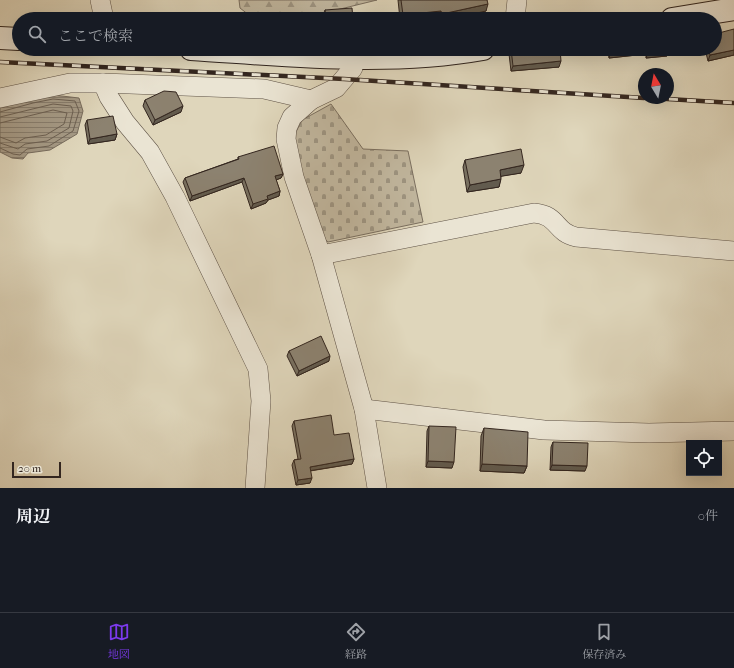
<!DOCTYPE html>
<html lang="ja">
<head>
<meta charset="utf-8">
<style>
	:root { --surface:#171b24; --page:#20242c; --text:#f1f3f6; --muted:#9ea1a6; --line:#363941; --accent:#7c3aed }
	body { margin:0; font-family:"IM FELL French Canon","Noto Serif JP",serif; background:var(--page); color:var(--text) }
	.controls { position:absolute; right:12px; bottom:12px; display:grid; overflow:hidden; border-radius:0px; box-shadow:0 4px 16px #0002 }
	.controls button { width:36px; height:36px; display:grid; place-items:center; padding:0; border:0; border-bottom:1px solid var(--line); background:var(--surface); color:var(--text); font:20px sans-serif }
	.compass { position:absolute; left:638px; top:68px; width:36px; height:36px; border-radius:50%; background:var(--surface); box-shadow:0 4px 16px #0002; rotate:350deg }
	.scale { position:absolute; left:12px; bottom:10px; width:49px; box-sizing:border-box; padding-left:4px; border:2px solid #33261f; border-top:0; font-size:11px; line-height:14px; white-space:nowrap; color:#33261f; -webkit-text-stroke:3px #eae4d3; paint-order:stroke }
	.list { margin:0; padding:0; list-style:none }
	h2 { display:flex; justify-content:space-between; align-items:center; height:52px; margin:0; padding:0 16px; font-size:17px }
	h2 small { font-size:13px; font-weight:400; color:var(--muted) }
	.icon { flex:none; width:22px; height:22px; fill:none; stroke:currentColor; stroke-width:2; stroke-linecap:round; stroke-linejoin:round }
	.map { position:relative; flex:none; width:734px; height:488px; overflow:hidden }
	.search { position:absolute; background:var(--surface); box-shadow:0 4px 16px #0002; left:12px; right:12px; top:12px; height:44px; display:flex; align-items:center; gap:10px; box-sizing:border-box; padding:0 14px; border-radius:22px; color:var(--muted); font-size:15px }
	.sheet { height:124px; background:var(--surface) }
	nav { display:flex; justify-content:space-around; align-items:center; box-sizing:border-box; height:56px; border-top:1px solid var(--line); background:var(--surface); font-size:11px; color:var(--muted) }
	nav a { display:grid; justify-items:center; gap:2px }
	nav .on { color:var(--accent) }
	.map>svg:first-child { display:block }
	.forest { fill:url(#forest-firs); stroke:#7a6f60 }
	.cemetery { fill:url(#cemetery-stones); stroke:#7a6f60 }
	.water { fill:url(#water-rules); stroke:#776c5d }
	.lines { fill:none; stroke-linecap:round; stroke-linejoin:round }
	.shore { stroke:#6c6052; stroke-width:1 }
	.street-casing { stroke:#5e5246; stroke-width:20 }
	.secondary-casing { stroke:#33261f; stroke-width:24 }
	.street { stroke:#eae4d3; stroke-width:19 }
	.secondary { stroke:#eae4d3; stroke-width:22 }
	.rail-casing { stroke:#33261f; stroke-width:4.5 }
	.rail { stroke:#eae4d3; stroke-width:3; stroke-dasharray:9; stroke-linecap:butt }
	.wall { fill:#787060; stroke:#33261f }
	.shaded-wall { fill:#625b4e; stroke:#33261f }
	.building { fill:#8c8270; stroke:#33261f }
</style>
</head>
<body>
<div class="map">
<svg width="734" height="488" viewBox="0 0 734 488">
	<defs>
		<pattern id="forest-firs" width="22" height="20" patternUnits="userSpaceOnUse"><rect width="22" height="20" fill="#c2b8a0"/><path d="M5 1l3.5 6h-7zM16 11l3.5 6h-7z" fill="#9e9582"/></pattern>
		<pattern id="cemetery-stones" width="16" height="16" patternUnits="userSpaceOnUse"><rect width="16" height="16" fill="#c2b8a0"/><path d="M2 7V4a2 2 0 0 1 4 0v3zM10 15v-3a2 2 0 0 1 4 0v3z" fill="#9e9582"/></pattern>
		<pattern id="water-rules" width="6" height="5" patternUnits="userSpaceOnUse"><rect width="6" height="5" fill="#a59a86"/><path d="M0 2.5h6" fill="none" stroke="#877d6d"/></pattern>
	</defs>
	<rect width="100%" height="100%" fill="#dfd6bb"/>
	<filter id="stains"><feTurbulence type="fractalNoise" baseFrequency=".005" numOctaves="4"/><feColorMatrix values="0 0 0 0 .2 0 0 0 0 .09 0 0 0 0 .02 0 0 0 .5 -.17"/></filter>
	<radialGradient id="worn" r=".72"><stop offset=".6" stop-color="#630" stop-opacity="0"/><stop offset="1" stop-color="#630" stop-opacity=".3"/></radialGradient>
	<polygon class="forest" points="239,0 377,0 324,13 320,19 254,19 240,8"/>
	<polygon class="cemetery" points="331,104 363,149 408,151 423,222 328,242 322,237 295,152 293,138 302,120"/>
	<polygon class="water" points="53,95 79,98 83,111 77,134 50,150 28,153 23,159 12,158 0,152 0,108 32,99"/>
	<g class="lines">
		<g class="shore">
			<polyline points="0,112 33,103 53,99 75,101 79,111 73,131 49,146 27,149 20,155 13,154 0,148"/>
			<polyline points="0,117 53,104 71,106 73,111 69,128 47,141 25,144 18,149 0,143"/>
			<polyline points="0,123 53,110 67,113 64,124 46,135 25,138 16,143 0,137"/>
		</g>
		<defs>
			<g id="street">
				<polyline points="100,0 104,19"/>
				<polyline points="515,19 517,0"/>
				<polyline points="353,57 353,68 336,88 311,100 292,117 287,128 286,139 294,177 321,255 364,409 377,488"/>
				<polyline points="103,83 109,97 125,122 150,152 175,197 258,369 261,401 255,488"/>
				<polyline points="0,98 70,83 103,83 264,89 311,100"/>
				<path d="M321 255 534 213C559 215 554 232 576 237L734 251"/>
				<polyline points="364,409 544,430 649,433 734,431"/>
			</g>
			<g id="secondary">
				<polyline points="672,19 734,9"/>
				<polyline points="0,38 19,39"/>
				<path d="M191 49C287 55 387 66 483 49"/>
			</g>
		</defs>
		<use href="#street" class="street-casing"/>
		<use href="#secondary" class="secondary-casing"/>
		<use href="#street" class="street"/>
		<use href="#secondary" class="secondary"/>
		<defs>
			<g id="rail">
				<polyline points="0,62 344,79 644,98"/>
				<polyline points="651,98 734,103"/>
			</g>
		</defs>
		<use href="#rail" class="rail-casing"/>
		<use href="#rail" class="rail"/>
	</g>
	<g class="wall">
		<polygon points="398,0 487,0 486,11 450,19 439,19 439,18 426,19 400,19"/>
		<polygon points="325,10 353,19 324,19 324,15"/>
		<polygon points="734,29 734,55 708,61 705,49 715,49"/>
		<polygon points="511,49 559,67 511,71 509,54"/>
		<polygon points="608,49 698,49 669,52 667,56 646,58 646,54 609,58"/>
		<polygon points="145,100 181,112 153,125 143,106"/>
		<polygon points="87,120 117,134 115,140 88,144 85,125"/>
		<polygon points="238,157 283,174 281,178 276,180 280,191 279,196 268,200 266,203 251,209 242,182 190,201 183,182 185,178 238,159"/>
		<polygon points="465,160 521,173 501,176 499,187 467,192 463,167"/>
		<polygon points="289,351 329,361 297,376 287,356"/>
		<polygon points="294,421 334,435 354,459 352,464 310,471 310,483 296,485 292,465 294,460 298,459 292,426"/>
		<polygon points="429,426 452,468 426,467 427,431"/>
		<polygon points="484,428 527,466 524,473 480,471 481,436"/>
		<polygon points="553,442 585,471 550,470 551,447"/>
	</g>
	<g class="shaded-wall">
		<polygon points="488,4 486,11 450,19 440,19 442,14"/>
		<polygon points="441,11 439,18 426,19 401,19 403,15"/>
		<polygon points="648,49 646,54 609,58 610,53"/>
		<polygon points="668,49 698,49 669,52 667,56 646,58 648,53"/>
		<polygon points="734,50 734,55 708,61 710,55"/>
		<polygon points="561,61 559,67 511,71 513,66"/>
		<polygon points="183,106 181,112 153,125 155,120"/>
		<polygon points="117,134 115,140 88,144 90,139"/>
		<polygon points="524,165 521,173 497,177 500,170"/>
		<polygon points="283,174 281,178 273,181 275,176"/>
		<polygon points="244,178 242,182 190,201 192,196"/>
		<polygon points="501,179 499,187 467,192 470,185"/>
		<polygon points="280,191 279,196 268,200 266,203 251,209 253,204 267,196"/>
		<polygon points="330,356 329,361 297,376 299,371"/>
		<polygon points="354,459 352,464 308,471 310,467"/>
		<polygon points="428,461 454,462 452,468 426,467"/>
		<polygon points="482,464 527,466 524,473 480,471"/>
		<polygon points="552,465 587,466 585,471 550,470"/>
		<polygon points="312,478 310,483 296,485 298,480"/>
	</g>
	<g class="building">
		<polygon points="401,0 487,0 488,4 442,14 441,11 403,15"/>
		<polygon points="352,8 353,19 326,19 325,10"/>
		<polygon points="734,29 734,50 710,55 708,49 715,49 715,34"/>
		<polygon points="511,49 560,49 561,61 513,66"/>
		<polygon points="610,49 669,49 669,51 648,53 648,49 610,53"/>
		<polygon points="164,91 176,92 183,106 155,120 145,100"/>
		<polygon points="113,116 117,134 90,139 87,120"/>
		<polygon points="274,146 283,174 275,176 280,191 267,196 268,199 253,204 244,178 192,196 185,178 239,159 238,157"/>
		<polygon points="521,149 524,165 500,170 501,179 470,185 465,160"/>
		<polygon points="321,336 330,356 299,371 289,351"/>
		<polygon points="331,415 334,435 349,433 354,459 310,467 312,478 298,480 294,460 301,459 294,421"/>
		<polygon points="429,426 456,427 454,462 428,461"/>
		<polygon points="484,428 528,432 527,466 482,464"/>
		<polygon points="553,442 588,443 587,466 552,465"/>
	</g>
	<rect width="100%" height="100%" filter="url(#stains)"/>
	<rect width="100%" height="100%" fill="url(#worn)"/>
</svg>
<div class="controls">
<button><svg class="icon" aria-label="locate" viewBox="0 0 24 24"><circle cx="12" cy="12" r="6"/><path d="M12 2v4M12 18v4M2 12h4M18 12h4"/></svg></button>
</div>
<svg class="compass" viewBox="-18 -18 36 36"><path d="M0-13l5 13h-10z" fill="#e53935"/><path d="M0 13l5-13h-10z" fill="#9ea1a6"/></svg>
<div class="scale">20 m</div>
<div class="search"><svg class="icon" aria-label="search" viewBox="0 0 24 24"><circle cx="10" cy="10" r="6"/><path d="M15 15l6 6"/></svg>ここで検索</div>
</div>
<section class="sheet">
<h2>周辺<small>0件</small></h2>
<ul class="list">
</ul>
</section>
<nav>
<a class="on"><svg class="icon" aria-label="map" viewBox="0 0 24 24"><path d="M3 6l6-2 6 2 6-2v14l-6 2-6-2-6 2zM9 4v14M15 6v14"/></svg>地図</a>
<a><svg class="icon" aria-label="directions" viewBox="0 0 24 24"><path d="M12 3l9 9-9 9-9-9zM9 14v-3h6M13 9l2 2-2 2"/></svg>経路</a>
<a><svg class="icon" aria-label="saved" viewBox="0 0 24 24"><path d="M7 4h10v16l-5-4-5 4z"/></svg>保存済み</a>
</nav>
</body>
</html>
